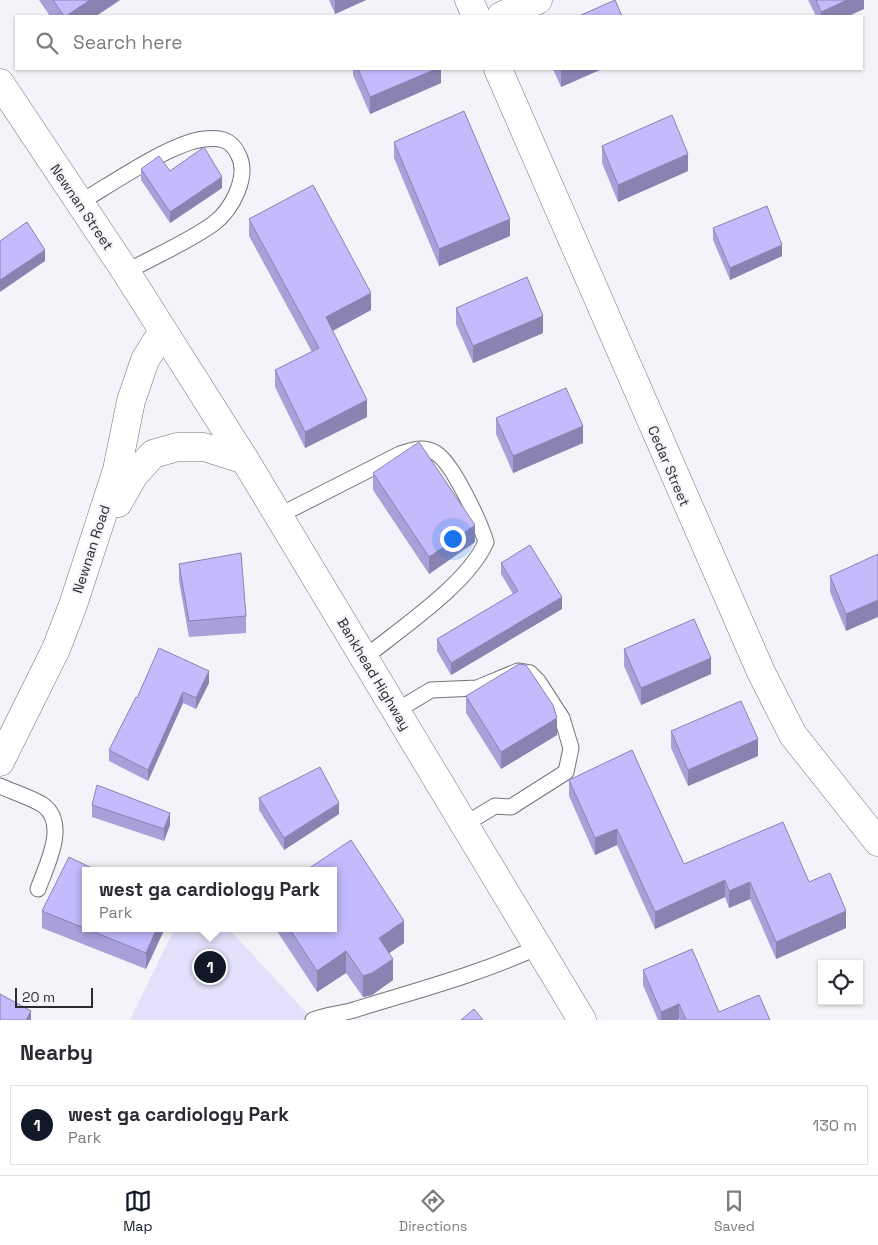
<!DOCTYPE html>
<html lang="en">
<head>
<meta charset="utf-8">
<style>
	:root { --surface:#fff; --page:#f2f2f3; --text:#2b2b33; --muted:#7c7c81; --line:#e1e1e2; --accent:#111827 }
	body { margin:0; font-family:"Space Grotesk",sans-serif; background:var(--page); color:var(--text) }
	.controls { position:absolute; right:15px; bottom:15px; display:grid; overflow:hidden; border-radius:0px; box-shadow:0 1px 4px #0004 }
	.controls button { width:45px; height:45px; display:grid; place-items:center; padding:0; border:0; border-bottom:1px solid var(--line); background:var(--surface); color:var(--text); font:25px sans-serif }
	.scale { position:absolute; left:15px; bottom:12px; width:78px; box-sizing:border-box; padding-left:5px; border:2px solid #2c2b2e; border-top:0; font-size:14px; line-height:18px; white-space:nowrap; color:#2c2b2e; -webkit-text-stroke:4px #f3f3f9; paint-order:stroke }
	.you { position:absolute; left:452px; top:538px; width:18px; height:18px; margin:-12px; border:4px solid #fff; border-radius:50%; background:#1a73e8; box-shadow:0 0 0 8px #1a73e833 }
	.badge { display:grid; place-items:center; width:32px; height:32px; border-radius:50%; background:var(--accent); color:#fff; font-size:16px; font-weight:700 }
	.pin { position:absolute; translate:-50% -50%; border:2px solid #fff; box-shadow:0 1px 5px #0006 }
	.popup { position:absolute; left:82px; top:867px; width:255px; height:65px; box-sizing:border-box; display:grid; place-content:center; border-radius:0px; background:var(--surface); filter:drop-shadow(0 1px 4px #0005); font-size:16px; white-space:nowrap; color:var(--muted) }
	.popup b { font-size:19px; color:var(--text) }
	.popup::after { content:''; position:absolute; left:50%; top:100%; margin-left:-10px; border:10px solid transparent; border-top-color:var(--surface) }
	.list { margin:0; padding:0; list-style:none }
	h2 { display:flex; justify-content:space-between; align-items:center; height:65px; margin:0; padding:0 20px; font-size:21px }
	h2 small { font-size:16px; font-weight:400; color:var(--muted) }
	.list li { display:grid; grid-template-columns:32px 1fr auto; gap:15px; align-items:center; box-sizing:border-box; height:80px; margin:0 10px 10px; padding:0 10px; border:1px solid var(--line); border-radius:0px }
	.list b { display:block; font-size:19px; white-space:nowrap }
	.list p { margin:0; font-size:16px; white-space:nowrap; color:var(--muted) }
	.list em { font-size:16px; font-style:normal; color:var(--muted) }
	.icon { flex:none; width:28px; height:28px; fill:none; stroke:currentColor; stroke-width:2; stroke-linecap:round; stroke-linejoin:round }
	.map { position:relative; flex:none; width:878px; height:1020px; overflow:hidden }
	.search { position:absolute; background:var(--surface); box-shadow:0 1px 4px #0004; left:15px; right:15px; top:15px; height:55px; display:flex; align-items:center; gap:12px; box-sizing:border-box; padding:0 18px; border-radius:0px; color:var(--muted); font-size:19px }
	.sheet { height:155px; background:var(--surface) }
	nav { display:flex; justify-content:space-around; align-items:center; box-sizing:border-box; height:70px; border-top:1px solid var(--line); background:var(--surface); font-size:14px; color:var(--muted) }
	nav a { display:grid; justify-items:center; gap:2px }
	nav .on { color:var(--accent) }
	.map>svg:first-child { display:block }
	.green { fill:#e2e0fa }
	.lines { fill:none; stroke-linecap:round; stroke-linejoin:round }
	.lane-casing { stroke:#747479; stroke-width:17 }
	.secondary-casing { stroke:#747479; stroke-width:29 }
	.lane { stroke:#fff; stroke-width:15 }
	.secondary { stroke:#fff; stroke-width:28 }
	.wall { fill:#a8a1d9 }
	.shaded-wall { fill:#8883b0 }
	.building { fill:#c3bbfc; stroke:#8883b0 }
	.labels { text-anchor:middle; stroke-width:4; stroke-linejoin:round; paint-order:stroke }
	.street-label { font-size:14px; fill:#2c2b2e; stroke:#f3f3f9 }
</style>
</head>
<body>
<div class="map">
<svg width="878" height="1020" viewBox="0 0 878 1020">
	<rect width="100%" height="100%" fill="#f3f3f9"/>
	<polygon class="green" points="175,928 228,928 313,1020 130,1020"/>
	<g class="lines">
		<defs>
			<g id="lane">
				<path d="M79 203C110 185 170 143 204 139 219 137 231 139 238 154 250 176 232 210 213 224 188 242 153 257 126 272"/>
				<path d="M278 516 400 454C412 450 422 446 434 452 452 460 480 523 486 542 468 584 400 629 364 658"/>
				<polyline points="396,711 431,690 477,688 518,671 530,673 538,681 562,718 571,748 566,772 511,807 495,806 465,824"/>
				<path d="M0 786C13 792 30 797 43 805 69 824 46 866 38 889"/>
				<path d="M313 1020C327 1014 343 1014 357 1009 418 990 480 974 538 947"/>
			</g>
			<g id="secondary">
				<polyline points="469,0 476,16"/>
				<polyline points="501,16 538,0"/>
				<polyline points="498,69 761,672 793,735 878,842"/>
				<polyline points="0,83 126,272 245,460 582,1020"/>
				<polyline points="118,503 134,475 153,454 177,447 204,447 245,460"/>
				<polyline points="0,762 56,649 73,605 117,470 131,401 145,360 163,331"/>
			</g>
		</defs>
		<use href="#lane" class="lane-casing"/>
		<use href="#secondary" class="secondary-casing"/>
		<use href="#lane" class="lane"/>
		<use href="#secondary" class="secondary"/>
	</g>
	<g class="wall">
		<polygon points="39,0 120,0 96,16 50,16"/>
		<polygon points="329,0 366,0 335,14"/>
		<polygon points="808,0 864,0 864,9 848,16 816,16"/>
		<polygon points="353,69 441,69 441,83 370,114 353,75"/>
		<polygon points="553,69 602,69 561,87"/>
		<polygon points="394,142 510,236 439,266 394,158"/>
		<polygon points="602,146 688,171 618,202 602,163"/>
		<polygon points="141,169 222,188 170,223 141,180"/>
		<polygon points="249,219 371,310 333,331 367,417 305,448 275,387 275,370 312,352 249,236"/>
		<polygon points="713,228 782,256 730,280 713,240"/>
		<polygon points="456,308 543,333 473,363 456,324"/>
		<polygon points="496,418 583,443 513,473 496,434"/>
		<polygon points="373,473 475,542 429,574 373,490"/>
		<polygon points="878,554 846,631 830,592 830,576"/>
		<polygon points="501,563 562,609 451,675 437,651 437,639 513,594 501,574"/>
		<polygon points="179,564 246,616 246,633 189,637 179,581"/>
		<polygon points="624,649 711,674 641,705 624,666"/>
		<polygon points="209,683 196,709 183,703 148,781 109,761 109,750 137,698"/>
		<polygon points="466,696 557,735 501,769 466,713"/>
		<polygon points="671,731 758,756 688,786 671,748"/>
		<polygon points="569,780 684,864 809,882 846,928 776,959 750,899 729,908 725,897 655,929 617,845 595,855 569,796"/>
		<polygon points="259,798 339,814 284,850 259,810"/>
		<polygon points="92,805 170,825 164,841 92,817"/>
		<polygon points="42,911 86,928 165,928 146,969 42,928"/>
		<polygon points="275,928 334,928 404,943 389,953 393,980 372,995 363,997 346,973 317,992"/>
		<polygon points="643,970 719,1012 770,1020 680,1020 679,1019 678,1020 658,1020 643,985"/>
	</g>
	<g class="shaded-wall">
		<polygon points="90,0 120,0 96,16 66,16"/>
		<polygon points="335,0 366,0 335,14"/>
		<polygon points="847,0 864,0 864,9 848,16 821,16 821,12"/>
		<polygon points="436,69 441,69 441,83 370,114 370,97"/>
		<polygon points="564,69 602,69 561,87 561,70"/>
		<polygon points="688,154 688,171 618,202 618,185"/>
		<polygon points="222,177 222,188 170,223 170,212"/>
		<polygon points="510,219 510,236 439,266 439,249"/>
		<polygon points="782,245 782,256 730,280 730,268"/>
		<polygon points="45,250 45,261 0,292 0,280"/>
		<polygon points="371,293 371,310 326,334 326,317"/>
		<polygon points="543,316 543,333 473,363 473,346"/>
		<polygon points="367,400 367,417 305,448 305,432"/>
		<polygon points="583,426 583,443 513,473 513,456"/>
		<polygon points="475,525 475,542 429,574 429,557"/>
		<polygon points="562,597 562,609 451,675 451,663"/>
		<polygon points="878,600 878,617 846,631 846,614"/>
		<polygon points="711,658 711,674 641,705 641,688"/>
		<polygon points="209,671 209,683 196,709 196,698"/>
		<polygon points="183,692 183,703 148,781 148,770"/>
		<polygon points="557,718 557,735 501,769 501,752"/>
		<polygon points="758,739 758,756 688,786 688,770"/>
		<polygon points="339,803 339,814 284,850 284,838"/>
		<polygon points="170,813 170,825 164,841 164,829"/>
		<polygon points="617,829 617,845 595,855 595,838"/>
		<polygon points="725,880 725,897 655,929 655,912"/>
		<polygon points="750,882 750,899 729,908 729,891"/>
		<polygon points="846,911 846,928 776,959 776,942"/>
		<polygon points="404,921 404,943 379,960 379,938"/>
		<polygon points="157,928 165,928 146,969 146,953"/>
		<polygon points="346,951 346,973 317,992 317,971"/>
		<polygon points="393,959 393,980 372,995 363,997 363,976"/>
		<polygon points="679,1004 679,1019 678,1020 661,1020 661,1012"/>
		<polygon points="31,1011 31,1020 26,1020"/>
	</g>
	<g class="building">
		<polygon points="53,0 90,0 66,16 64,16"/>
		<polygon points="615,0 622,16 579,16"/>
		<polygon points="816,0 847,0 821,12"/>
		<polygon points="358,69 436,69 370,97"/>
		<polygon points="464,111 510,219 439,249 394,142"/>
		<polygon points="672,115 688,154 618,185 602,146"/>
		<polygon points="204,147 222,177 170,212 141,169 159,156 170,171"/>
		<polygon points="313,185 371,293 326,317 367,400 305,432 275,370 319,348 249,219"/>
		<polygon points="767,206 782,245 730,268 713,228"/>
		<polygon points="27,222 45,250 0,280 0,241"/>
		<polygon points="527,277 543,316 473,346 456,308"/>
		<polygon points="566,388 583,426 513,456 496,418"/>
		<polygon points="419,442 475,525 429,557 373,473"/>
		<polygon points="530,545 562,597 451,663 437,639 518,591 501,563"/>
		<polygon points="241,553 246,616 189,621 179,564"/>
		<polygon points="878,554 878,600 846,614 830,576"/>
		<polygon points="694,619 711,658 641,688 624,649"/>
		<polygon points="159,648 209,671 196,698 183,692 148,770 109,750 136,697 137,698"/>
		<polygon points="519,664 526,665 553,705 557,718 501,752 466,696"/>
		<polygon points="741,701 758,739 688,770 671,731"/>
		<polygon points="632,750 684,864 783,822 809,882 830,873 846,911 776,942 750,882 729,891 725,880 655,912 617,829 595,838 569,780"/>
		<polygon points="320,767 339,803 284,838 259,798"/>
		<polygon points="97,785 170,813 164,829 92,805"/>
		<polygon points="351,840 404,921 379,938 393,959 372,973 363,976 346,951 317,971 289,928 334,928 334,871 305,871"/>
		<polygon points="69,857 98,871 86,871 86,928 157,928 146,953 42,911"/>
		<polygon points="692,949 719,1012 759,995 770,1020 686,1020 679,1004 661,1012 643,970"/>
		<polygon points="0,994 31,1011 26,1020 0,1020"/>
		<polygon points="474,1009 483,1020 461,1020"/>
	</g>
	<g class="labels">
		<g class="street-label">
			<text transform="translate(82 207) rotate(56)" y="5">Newnan Street</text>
			<text transform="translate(669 466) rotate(67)" y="5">Cedar Street</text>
			<text transform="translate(91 549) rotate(-72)" y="5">Newnan Road</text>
			<text transform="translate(374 674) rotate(59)" y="5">Bankhead Highway</text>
		</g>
	</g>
</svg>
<div class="controls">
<button><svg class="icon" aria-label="locate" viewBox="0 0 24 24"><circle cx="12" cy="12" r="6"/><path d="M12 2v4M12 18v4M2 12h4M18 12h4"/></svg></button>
</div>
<div class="scale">20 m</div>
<div class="you"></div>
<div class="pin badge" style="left:210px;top:967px">1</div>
<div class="popup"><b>west ga cardiology Park</b>Park</div>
<div class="search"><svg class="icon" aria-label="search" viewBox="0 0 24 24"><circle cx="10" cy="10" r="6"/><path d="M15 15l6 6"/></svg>Search here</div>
</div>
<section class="sheet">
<h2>Nearby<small></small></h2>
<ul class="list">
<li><span class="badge">1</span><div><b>west ga cardiology Park</b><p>Park</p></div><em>130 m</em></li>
</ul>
</section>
<nav>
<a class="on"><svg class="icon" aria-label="map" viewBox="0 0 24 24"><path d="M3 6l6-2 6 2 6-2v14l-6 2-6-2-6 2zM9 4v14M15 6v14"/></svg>Map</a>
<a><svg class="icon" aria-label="directions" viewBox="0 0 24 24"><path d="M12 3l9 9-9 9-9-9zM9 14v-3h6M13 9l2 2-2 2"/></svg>Directions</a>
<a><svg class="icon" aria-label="saved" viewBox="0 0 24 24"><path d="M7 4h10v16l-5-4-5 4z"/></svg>Saved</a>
</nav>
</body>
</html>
